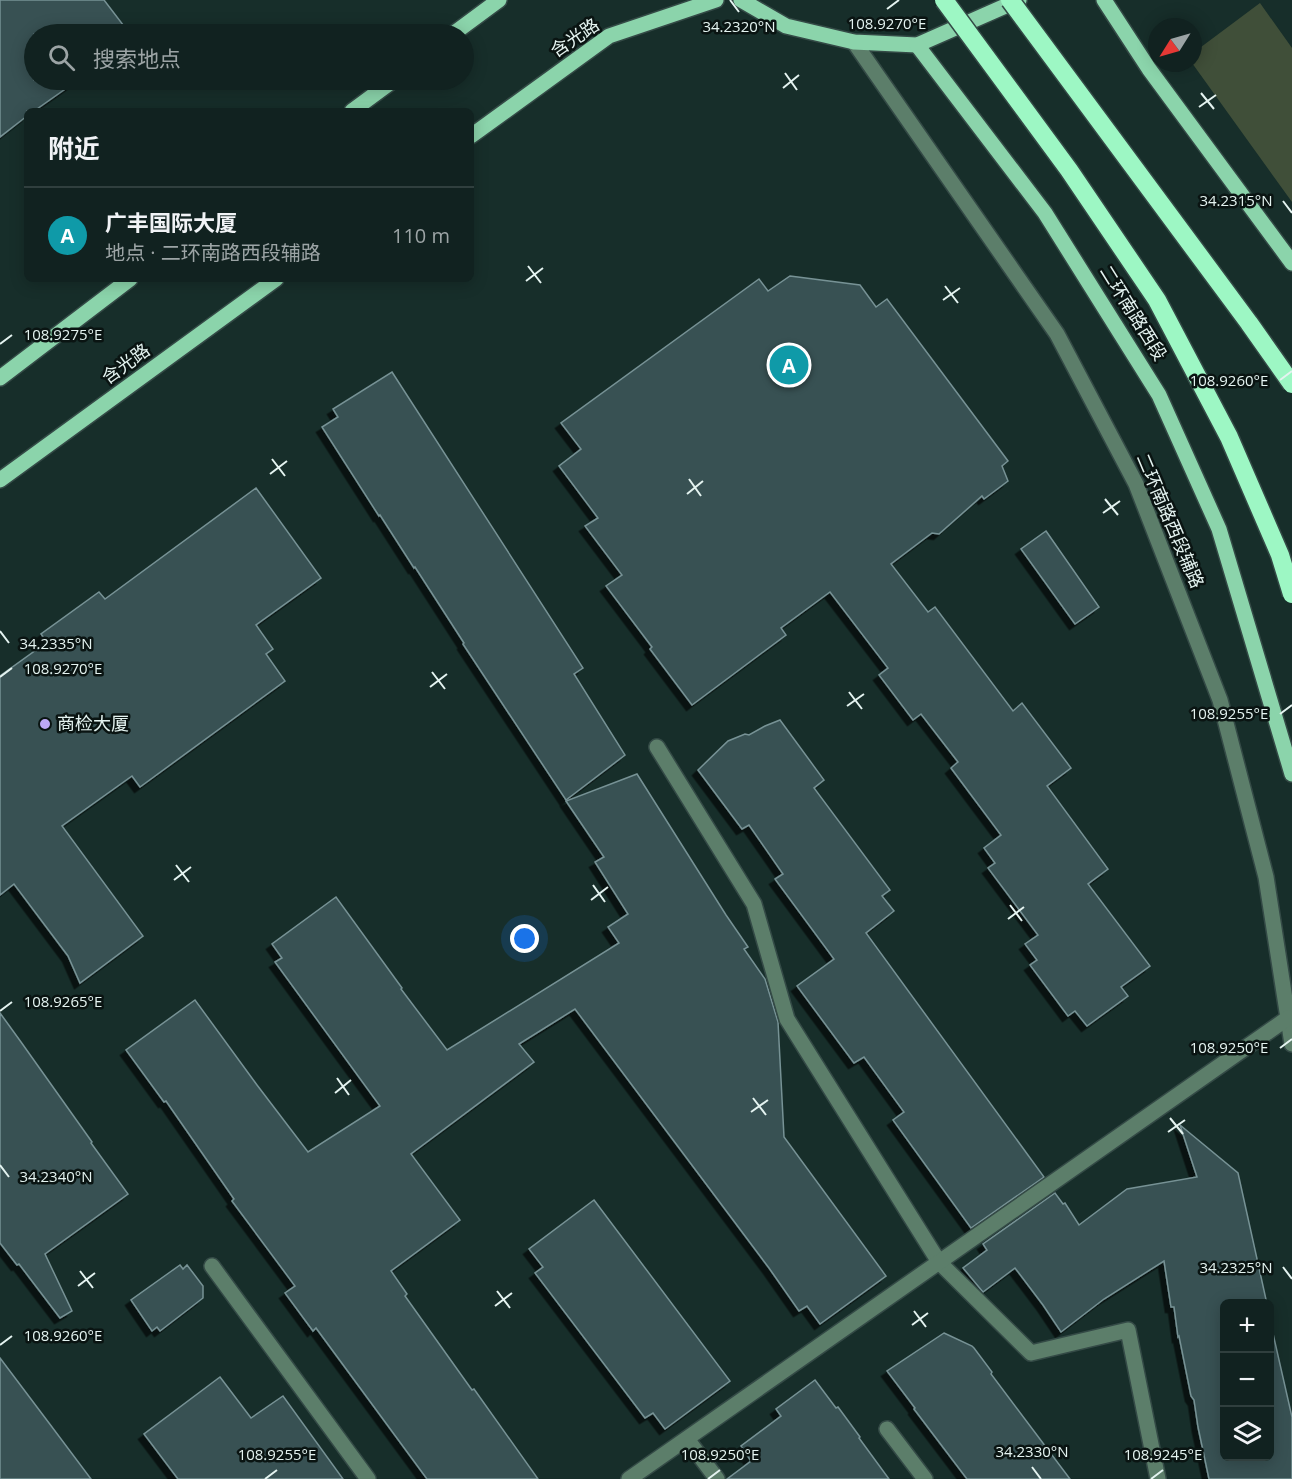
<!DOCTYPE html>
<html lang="zh">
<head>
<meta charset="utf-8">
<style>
	:root { --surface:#112220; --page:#1e2f2d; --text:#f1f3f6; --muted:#9ca4a5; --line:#303f3e; --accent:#bda9f5 }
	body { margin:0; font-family:"Open Sans","Noto Sans SC",sans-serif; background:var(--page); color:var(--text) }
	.controls { position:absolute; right:18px; bottom:18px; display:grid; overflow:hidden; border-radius:9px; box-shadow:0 3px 15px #0003 }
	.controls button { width:54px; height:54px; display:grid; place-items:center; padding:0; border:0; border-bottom:2px solid var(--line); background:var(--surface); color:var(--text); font:30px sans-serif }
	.compass { position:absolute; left:1148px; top:18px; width:54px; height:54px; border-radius:50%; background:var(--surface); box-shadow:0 3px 15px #0003; rotate:233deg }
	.you { position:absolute; left:525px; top:939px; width:21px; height:21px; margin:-15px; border:4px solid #fff; border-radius:50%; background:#1a73e8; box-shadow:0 0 0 9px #1a73e833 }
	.badge { display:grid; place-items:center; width:39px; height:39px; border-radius:50%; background:var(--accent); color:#fff; font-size:20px; font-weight:700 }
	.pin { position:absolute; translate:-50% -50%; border:3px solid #fff; box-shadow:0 2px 6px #0006 }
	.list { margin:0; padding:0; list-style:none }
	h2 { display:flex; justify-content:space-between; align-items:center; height:78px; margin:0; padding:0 24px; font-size:26px }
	h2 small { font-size:20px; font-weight:400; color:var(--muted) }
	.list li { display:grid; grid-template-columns:39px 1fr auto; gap:18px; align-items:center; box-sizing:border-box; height:96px; padding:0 24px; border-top:2px solid var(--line) }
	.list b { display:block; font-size:22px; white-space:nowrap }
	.list p { margin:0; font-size:20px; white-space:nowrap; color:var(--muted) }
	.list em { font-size:20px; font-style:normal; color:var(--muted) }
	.icon { flex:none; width:33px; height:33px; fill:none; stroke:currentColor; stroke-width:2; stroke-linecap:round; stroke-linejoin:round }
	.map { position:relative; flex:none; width:1292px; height:1479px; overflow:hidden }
	.search { position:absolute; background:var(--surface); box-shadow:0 3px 15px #0003; left:24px; top:24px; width:450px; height:66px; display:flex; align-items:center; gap:15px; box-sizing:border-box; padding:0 21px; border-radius:33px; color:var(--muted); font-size:22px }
	.panel { position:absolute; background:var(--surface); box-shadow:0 3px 15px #0003; left:24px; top:108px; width:450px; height:174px; border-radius:9px }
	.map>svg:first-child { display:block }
	.green { fill:#404f39 }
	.building { fill:#375153; stroke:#779295; stroke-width:1.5; filter:url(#shadow) }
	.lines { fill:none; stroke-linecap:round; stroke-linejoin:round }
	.minor-casing { stroke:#344a46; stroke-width:18 }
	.major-casing { stroke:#344a46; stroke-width:18 }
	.minor { stroke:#5c7e6a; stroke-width:15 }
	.major { stroke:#8bd4ab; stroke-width:15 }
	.highway-bridge-casing { stroke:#344a46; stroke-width:21; stroke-linecap:butt }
	.highway-bridge { stroke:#9df7c4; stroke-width:18 }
	.ticks { fill:none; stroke:#e4f3f0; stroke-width:2 }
	.poi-dot { fill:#bda9f5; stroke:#0a1412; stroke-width:2 }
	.labels { text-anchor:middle; stroke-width:5; stroke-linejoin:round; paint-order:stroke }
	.street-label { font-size:18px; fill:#e4f3f0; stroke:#0a1412 }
	.poi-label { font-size:18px; fill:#e4f3f0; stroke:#0a1412; text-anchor:start }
	.ticks-label { font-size:15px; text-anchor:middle; fill:#e4f3f0; stroke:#0a1412; stroke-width:5; stroke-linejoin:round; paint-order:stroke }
</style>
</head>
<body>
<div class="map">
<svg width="1292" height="1479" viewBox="0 0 1292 1479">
	<defs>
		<filter id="shadow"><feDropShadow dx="-5.5" dy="5.5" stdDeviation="0" flood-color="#0009"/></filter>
	</defs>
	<rect width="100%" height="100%" fill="#172e2a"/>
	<polygon class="green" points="1260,3 1292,48 1292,202 1192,63 1193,63 1193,53"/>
	<g class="building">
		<polygon points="0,0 104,0 130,34 34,34 34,80 78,80 34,111 27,111 27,116 0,137"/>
		<polygon points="790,276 860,285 876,307 887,299 1008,461 1002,466 1008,481 984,499 982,496 939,534 932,533 891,564 928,612 935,607 1013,711 1022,703 1071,768 1047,786 1108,869 1088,884 1150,966 1121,987 1128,996 1087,1026 1075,1011 1068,1016 1030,965 1037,960 1025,944 1038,935 988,868 995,863 984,848 1001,835 951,768 958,762 921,714 913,720 879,675 888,668 830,592 781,628 786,635 692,705 650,649 652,647 606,586 622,575 585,526 598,518 559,466 581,449 561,423 759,279 768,291"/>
		<polygon points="392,372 583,668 574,674 625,755 566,800 463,644 464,643 415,567 414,568 380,515 379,516 322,427 338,417 333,409"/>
		<polygon points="256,488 321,578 256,625 273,649 266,654 285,681 140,787 132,776 62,826 143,936 80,983 68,956 14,884 0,895 0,676 47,642 41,634 99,592 105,599"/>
		<polygon points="1046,531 1099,607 1075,624 1021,549"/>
		<polygon points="780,720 824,780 814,788 890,890 882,896 894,911 866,933 1044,1177 971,1228 893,1120 904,1112 864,1057 854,1063 797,986 834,959 775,879 783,874 749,825 742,829 698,770 728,741 745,734 749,735 765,726"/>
		<polygon points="637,774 726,915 748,947 744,949 765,979 778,1022 784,1137 886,1276 820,1324 807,1306 799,1311 769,1268 575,1009 519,1044 534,1062 411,1154 460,1220 391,1271 407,1294 405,1296 472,1390 474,1389 538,1479 427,1479 316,1328 313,1331 285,1293 295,1286 232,1201 234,1199 166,1101 164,1102 126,1050 195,1000 257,1085 308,1152 380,1106 275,962 282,958 272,944 336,897 402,988 401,989 447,1050 619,943 608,927 628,914 595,862 604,857 566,801"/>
		<polygon points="0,1013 21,1042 92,1142 91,1143 128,1194 45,1254 72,1311 60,1318 19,1264 17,1265 0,1243"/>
		<polygon points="1180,1125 1238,1173 1267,1304 1224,1304 1224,1456 1269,1456 1269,1316 1292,1417 1292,1479 1209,1479 1198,1427 1194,1400 1191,1396 1179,1336 1178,1337 1174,1307 1171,1307 1164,1261 1104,1299 1061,1332 1043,1305 1015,1268 983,1292 963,1268 987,1250 983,1244 1055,1193 1063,1204 1065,1203 1079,1225 1127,1189 1197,1177"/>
		<polygon points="594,1200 730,1381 665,1429 653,1413 645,1418 535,1273 543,1267 529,1249"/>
		<polygon points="180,1265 183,1269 187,1265 203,1286 203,1298 160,1331 157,1327 152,1331 131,1300"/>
		<polygon points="944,1333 972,1346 974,1348 992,1372 991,1374 1070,1479 967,1479 914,1409 915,1408 887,1371"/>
		<polygon points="0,1358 49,1423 91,1479 0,1479"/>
		<polygon points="220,1377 251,1418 283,1396 343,1479 178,1479 144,1434"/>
		<polygon points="815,1380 836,1408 838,1407 860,1437 859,1438 889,1479 727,1479 751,1461 741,1446 781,1416 776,1409"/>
	</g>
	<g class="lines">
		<defs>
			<g id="minor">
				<polyline points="854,42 1057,334 1136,484 1220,700 1266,877 1292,1044"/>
				<polyline points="657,747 754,904 787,1019 939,1262 1031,1353 1128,1330 1158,1479"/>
				<polyline points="212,1266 368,1479"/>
				<polyline points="887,1429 925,1479"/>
				<polyline points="687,1439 717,1479"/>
				<polyline points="629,1479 1288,1018"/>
			</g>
			<g id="major">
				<polyline points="741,0 786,26 854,42 917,45 1019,0"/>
				<polyline points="1104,0 1149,69 1292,263"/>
				<polyline points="453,34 499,0"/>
				<polyline points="917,45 1045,213 1159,395 1219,529 1292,774"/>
				<polyline points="352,111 394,80"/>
				<polyline points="471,136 609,36 716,0"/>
				<polyline points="0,378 130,279"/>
				<polyline points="0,480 276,279"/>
			</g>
		</defs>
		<use href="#minor" class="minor-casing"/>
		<use href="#major" class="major-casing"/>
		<use href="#minor" class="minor"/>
		<use href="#major" class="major"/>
		<defs>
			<g id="highway-bridge">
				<polyline points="944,0 1069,170 1157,300 1229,437 1280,555 1292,594"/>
				<polyline points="1010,0 1249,323 1292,384"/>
			</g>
		</defs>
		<use href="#highway-bridge" class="highway-bridge-casing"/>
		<use href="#highway-bridge" class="highway-bridge"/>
	</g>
	<path class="ticks" d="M730 0 739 12M887 9 899 0M785 73 797 90M783 88 799 75M1201 93 1214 109M1199 107 1216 95M1283 201 1292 213M528 266 541 283M526 281 543 268M945 286 958 303M943 300 960 288M0 344 12 335M1280 380 1292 371M272 459 285 476M270 474 287 461M689 479 701 496M687 494 703 481M1105 499 1118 515M1103 513 1120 501M0 631 9 643M432 672 445 689M0 677 12 668M430 687 447 674M849 692 862 709M847 706 864 694M1280 714 1292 705M176 865 189 882M174 880 191 867M593 885 605 902M591 900 608 887M1010 905 1022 921M1008 919 1024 907M0 1011 12 1002M1280 1048 1292 1039M337 1078 349 1095M335 1093 351 1080M753 1098 766 1115M751 1112 768 1100M1170 1118 1183 1134M1168 1132 1185 1120M0 1165 9 1177M1283 1267 1292 1279M80 1271 93 1288M78 1286 95 1273M497 1291 510 1308M495 1306 512 1293M914 1311 926 1327M912 1325 928 1313M0 1345 12 1336M1032 1467 1041 1479M265 1479 277 1470M708 1479 720 1470M1151 1479 1163 1470"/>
	<circle class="poi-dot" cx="45" cy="724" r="6"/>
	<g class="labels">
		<g class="street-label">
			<text transform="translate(575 38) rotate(-34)" y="6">含光路</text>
			<text transform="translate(1133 313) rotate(58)" y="6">二环南路西段</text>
			<text transform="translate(126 364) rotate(-36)" y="6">含光路</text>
			<text transform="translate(1170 521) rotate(67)" y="6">二环南路西段辅路</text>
		</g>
		<g class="poi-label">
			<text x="57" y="730">商检大厦</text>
		</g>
	</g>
	<g class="ticks-label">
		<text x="887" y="29">108.9270°E</text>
		<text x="739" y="32">34.2320°N</text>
		<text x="1236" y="206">34.2315°N</text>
		<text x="63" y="340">108.9275°E</text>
		<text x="1229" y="386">108.9260°E</text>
		<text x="56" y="649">34.2335°N</text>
		<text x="63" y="674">108.9270°E</text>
		<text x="1229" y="719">108.9255°E</text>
		<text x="63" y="1007">108.9265°E</text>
		<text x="1229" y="1053">108.9250°E</text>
		<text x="56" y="1182">34.2340°N</text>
		<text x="1236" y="1273">34.2325°N</text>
		<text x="63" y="1341">108.9260°E</text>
		<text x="1032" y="1457">34.2330°N</text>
		<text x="277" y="1460">108.9255°E</text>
		<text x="720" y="1460">108.9250°E</text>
		<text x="1163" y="1460">108.9245°E</text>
	</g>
</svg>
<div class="controls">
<button>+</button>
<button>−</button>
<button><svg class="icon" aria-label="layers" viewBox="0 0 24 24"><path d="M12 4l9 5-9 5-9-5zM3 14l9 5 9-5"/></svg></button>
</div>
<svg class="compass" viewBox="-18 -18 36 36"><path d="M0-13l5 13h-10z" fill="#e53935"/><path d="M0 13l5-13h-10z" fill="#9ca4a5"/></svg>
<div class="you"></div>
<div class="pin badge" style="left:789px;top:365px;background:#0f9aa8">A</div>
<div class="search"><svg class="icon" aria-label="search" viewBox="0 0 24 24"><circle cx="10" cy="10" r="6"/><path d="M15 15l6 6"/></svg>搜索地点</div>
<section class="panel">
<h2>附近<small></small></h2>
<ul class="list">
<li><span class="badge" style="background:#0f9aa8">A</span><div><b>广丰国际大厦</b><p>地点 · 二环南路西段辅路</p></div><em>110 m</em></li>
</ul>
</section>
</div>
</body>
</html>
